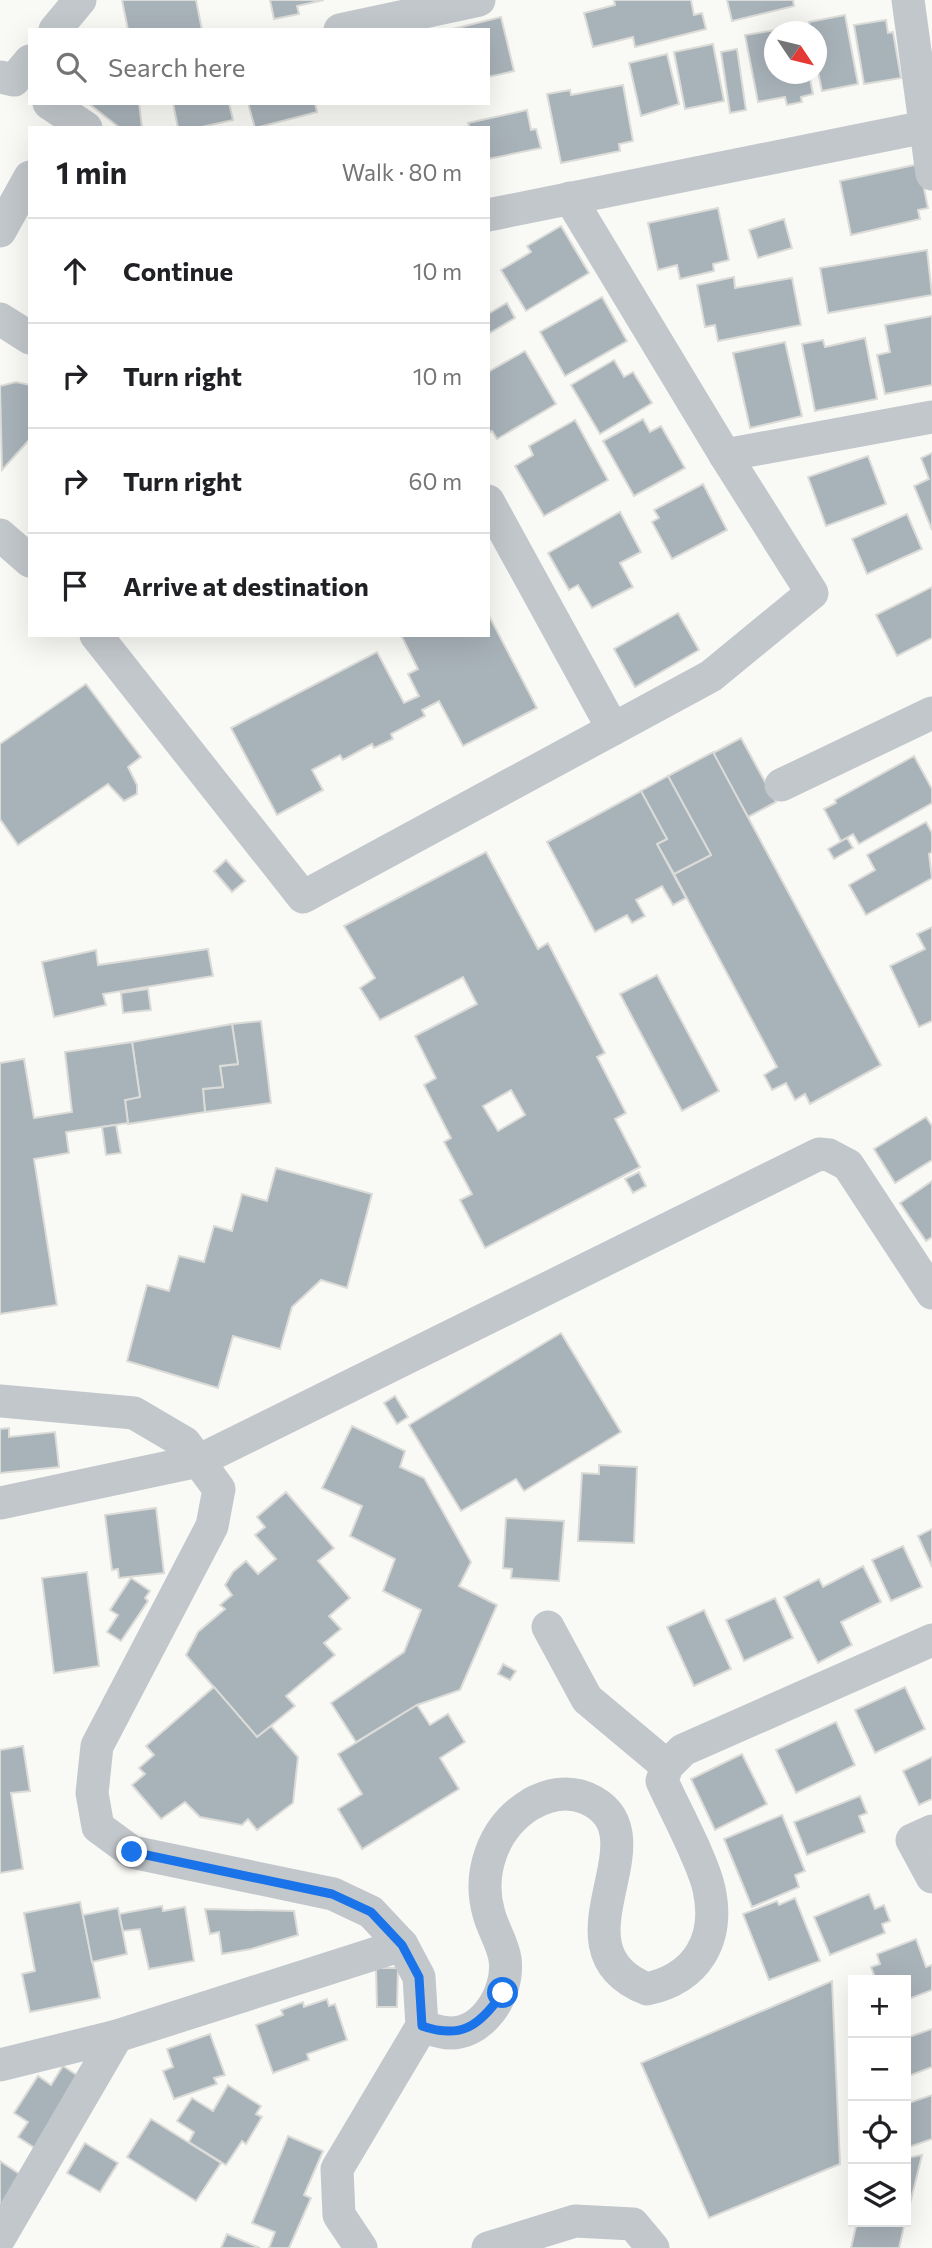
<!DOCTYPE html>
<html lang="en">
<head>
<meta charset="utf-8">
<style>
	:root { --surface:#fff; --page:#f6f6f6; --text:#202124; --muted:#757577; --line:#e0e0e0 }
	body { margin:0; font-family:Commissioner,sans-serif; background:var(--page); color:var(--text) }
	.controls { position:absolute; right:21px; bottom:21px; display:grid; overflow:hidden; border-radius:0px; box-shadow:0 7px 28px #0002 }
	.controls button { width:63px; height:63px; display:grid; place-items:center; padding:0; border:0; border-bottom:2px solid var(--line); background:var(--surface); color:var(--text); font:35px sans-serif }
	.compass { position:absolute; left:764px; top:21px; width:63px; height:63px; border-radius:50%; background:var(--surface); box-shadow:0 7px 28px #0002; rotate:125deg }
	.stop { position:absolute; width:21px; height:21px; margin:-16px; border:5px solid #1a73e8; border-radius:50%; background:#fff }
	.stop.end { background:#1a73e8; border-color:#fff; box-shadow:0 2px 7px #0008 }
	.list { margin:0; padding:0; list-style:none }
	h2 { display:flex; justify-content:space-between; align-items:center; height:91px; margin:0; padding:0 28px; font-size:30px }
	h2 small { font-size:23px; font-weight:400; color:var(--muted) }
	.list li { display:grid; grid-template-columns:46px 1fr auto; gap:21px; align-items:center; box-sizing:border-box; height:105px; padding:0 28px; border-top:2px solid var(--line) }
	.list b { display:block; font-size:26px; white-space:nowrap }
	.list em { font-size:23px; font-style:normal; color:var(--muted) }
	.icon { flex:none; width:38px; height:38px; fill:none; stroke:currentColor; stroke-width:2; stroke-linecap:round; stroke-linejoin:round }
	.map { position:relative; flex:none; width:932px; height:2248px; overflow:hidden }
	.search { position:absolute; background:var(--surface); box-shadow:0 7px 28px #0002; left:28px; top:28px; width:462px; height:77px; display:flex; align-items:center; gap:18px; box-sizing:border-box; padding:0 24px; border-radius:0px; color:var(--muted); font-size:26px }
	.panel { position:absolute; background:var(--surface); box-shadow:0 7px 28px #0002; left:28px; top:126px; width:462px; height:511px; border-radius:0px }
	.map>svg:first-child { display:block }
	.building { fill:#a8b2b9; stroke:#dbdbd8; stroke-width:2; fill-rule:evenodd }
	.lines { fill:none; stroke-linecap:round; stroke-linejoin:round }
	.street { stroke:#c2c7cb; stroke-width:33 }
	.route { stroke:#1a73e8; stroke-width:9 }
</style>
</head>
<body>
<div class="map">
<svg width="932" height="2248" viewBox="0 0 932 2248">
	<rect width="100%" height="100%" fill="#f9f9f6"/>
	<g class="building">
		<polygon points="122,0 196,0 202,30 128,30"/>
		<polygon points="270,0 324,0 297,6 299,14 274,19"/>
		<polygon points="614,0 691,0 694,15 702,13 706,29 635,47 633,37 593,47 584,13 615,5"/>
		<polygon points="727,0 793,0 794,6 732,21"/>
		<polygon points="845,15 858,84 822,91 816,62 816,32 811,32 809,22"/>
		<polygon points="501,17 514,71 488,77 488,30 449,30"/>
		<polygon points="886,20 888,33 893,32 901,78 864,84 854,25"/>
		<polygon points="800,26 801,32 774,32 774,74 809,74 813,94 801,97 802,102 787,105 785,97 758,102 745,35"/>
		<polygon points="713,44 724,101 685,109 674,52"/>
		<polygon points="737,49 746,110 730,113 721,52"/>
		<polygon points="667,54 679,104 641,116 629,63"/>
		<polygon points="623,85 633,141 619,144 620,151 561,163 547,94 570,90 571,95"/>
		<polygon points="88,103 139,103 142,128 120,128"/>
		<polygon points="173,103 229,103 233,120 197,128 178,128"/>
		<polygon points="248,103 315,103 317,112 255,128"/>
		<polygon points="527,110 531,130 536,129 541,148 488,159 488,128 470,128 468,123"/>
		<polygon points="919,164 928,208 918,210 920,219 851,235 840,181"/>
		<polygon points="718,208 729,260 713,264 714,271 680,279 677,265 658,270 648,223"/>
		<polygon points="784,219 792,248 758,258 749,230"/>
		<polygon points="561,226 589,273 526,311 501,270 531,252 527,246"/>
		<polygon points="927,250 932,295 828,313 820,268"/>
		<polygon points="734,277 735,288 792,278 801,325 718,341 715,325 705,327 697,285"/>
		<polygon points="602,297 627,341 565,376 540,332"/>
		<polygon points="507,303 515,318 488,334 488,314"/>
		<polygon points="932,316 932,385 885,394 877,355 890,352 885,325"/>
		<polygon points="865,338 877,399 815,411 802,344 823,340 825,347"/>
		<polygon points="785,342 802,416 750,428 733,353"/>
		<polygon points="525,351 556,404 497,439 492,431 488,434 488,372"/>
		<polygon points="614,360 624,377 633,372 652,403 600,434 571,385"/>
		<polygon points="16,382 30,385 30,439 2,470 0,386"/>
		<polygon points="643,419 650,432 661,426 685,468 634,496 603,441"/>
		<polygon points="575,420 608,480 544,516 515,466 533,455 529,446"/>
		<polygon points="932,453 932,530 914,486 929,479 921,458"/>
		<polygon points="868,456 886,504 826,526 808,477"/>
		<polygon points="703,484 727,530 672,559 652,522 659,518 654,510"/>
		<polygon points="620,512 641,552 620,563 633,587 592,608 578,585 569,590 548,553"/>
		<polygon points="907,514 922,549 867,574 852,539"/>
		<polygon points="932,587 932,638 897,656 876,615"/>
		<polygon points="678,613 699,650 635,687 614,649"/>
		<polygon points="488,614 537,708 463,746 439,701 422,710 425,716 391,734 393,739 374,748 372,744 343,760 340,755 312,770 323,790 277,815 231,728 377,652 404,703 419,696 408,674 418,669 401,635 488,635"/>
		<polygon points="86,684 141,757 128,767 137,785 137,794 124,801 108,784 18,845 0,819 0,744"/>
		<polygon points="741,738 776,802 748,817 713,753"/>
		<polygon points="713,752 881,1065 810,1104 805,1094 795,1100 786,1083 772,1090 764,1075 777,1067 674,874 711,855 668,776"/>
		<polygon points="914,756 932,789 932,803 859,844 853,834 841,841 824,809 836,803 835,800"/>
		<polygon points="668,776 711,855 674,874 657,844 667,839 641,791"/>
		<polygon points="641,791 667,839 657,844 686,898 673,905 662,886 636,900 645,916 632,923 627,915 595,932 547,842"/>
		<polygon points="926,822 932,833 932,852 929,854 932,878 866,915 849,885 875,870 867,855"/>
		<polygon points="847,838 853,848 834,859 828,849"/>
		<path d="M486 852 538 949 548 943 605 1053 597 1057 626 1113 615 1119 640 1167 485 1248 460 1200 472 1194 444 1142 451 1138 424 1085 436 1078 415 1036 477 1004 463 977 380 1020 360 988 375 978 344 926ZM511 1090 525 1115 498 1131 483 1106Z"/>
		<polygon points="226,860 245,881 232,892 214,871"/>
		<polygon points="932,927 932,1021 919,1027 890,966 925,949 917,934"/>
		<polygon points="208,949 213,976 103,994 106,1005 54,1017 42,962 96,950 98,965"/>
		<polygon points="657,975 719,1091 682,1111 620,994"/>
		<polygon points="148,989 151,1010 123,1013 121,993"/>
		<polygon points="261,1021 271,1103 205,1112 203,1089 223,1087 220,1066 238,1064 232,1024"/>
		<polygon points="232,1024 238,1064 220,1066 223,1087 203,1089 205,1112 128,1124 125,1100 140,1097 132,1042"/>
		<polygon points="132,1042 140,1097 125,1100 128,1123 66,1132 69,1153 34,1159 57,1305 0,1314 0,1063 24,1059 34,1118 72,1112 65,1052"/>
		<polygon points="926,1117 932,1126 932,1160 895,1183 874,1149"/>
		<polygon points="116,1125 121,1153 106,1155 102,1127"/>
		<polygon points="276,1168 372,1194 347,1288 321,1280 292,1307 280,1349 233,1336 218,1388 127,1361 147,1285 169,1291 179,1256 204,1262 214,1226 232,1231 242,1194 267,1201"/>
		<polygon points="639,1172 646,1186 633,1193 625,1179"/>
		<polygon points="932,1181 932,1237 926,1241 900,1203"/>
		<polygon points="561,1333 621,1432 524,1491 516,1479 461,1511 409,1425"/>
		<polygon points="395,1396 408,1417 397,1424 384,1403"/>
		<polygon points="352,1426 405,1451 400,1467 424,1478 471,1562 459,1586 497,1605 460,1690 417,1705 356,1742 331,1703 404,1652 421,1610 383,1591 395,1559 350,1536 362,1506 322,1488"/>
		<polygon points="9,1428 9,1437 55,1432 59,1467 0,1473 0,1429"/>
		<polygon points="599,1465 637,1467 634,1543 578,1541 582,1473 599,1474"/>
		<polygon points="286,1492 334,1548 318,1561 350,1598 329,1616 341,1629 324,1643 335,1655 286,1696 295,1706 257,1737 186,1655 198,1632 225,1609 220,1605 232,1595 225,1585 233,1572 246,1561 258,1574 276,1559 255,1535 265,1527 257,1517"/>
		<polygon points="156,1508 164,1573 119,1578 118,1569 112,1570 105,1515"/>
		<polygon points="506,1518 564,1521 559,1581 511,1578 512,1569 503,1568"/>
		<polygon points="932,1529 932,1567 918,1536"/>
		<polygon points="903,1546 922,1587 891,1601 872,1560"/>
		<polygon points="863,1566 881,1602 841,1622 852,1645 818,1663 784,1597 819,1579 823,1587"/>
		<polygon points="87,1572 99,1666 54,1673 42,1578"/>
		<polygon points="131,1578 150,1591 145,1598 148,1601 121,1641 107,1632 118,1615 110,1610"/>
		<polygon points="775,1598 793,1638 744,1661 726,1620"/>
		<polygon points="704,1610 731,1669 694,1686 667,1627"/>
		<polygon points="503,1664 516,1671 510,1680 498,1674"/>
		<polygon points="214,1687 257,1737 271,1726 298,1757 293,1803 257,1830 248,1819 242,1825 200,1817 185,1802 161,1819 132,1785 145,1774 139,1768 154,1755 146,1746"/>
		<polygon points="905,1687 925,1729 875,1753 855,1710"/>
		<polygon points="417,1705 430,1725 448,1714 465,1742 440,1758 459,1789 362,1849 338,1809 362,1794 338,1754"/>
		<polygon points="836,1722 855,1765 796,1793 776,1750"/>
		<polygon points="23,1746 30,1791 11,1793 23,1869 0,1873 0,1750"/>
		<polygon points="742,1754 767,1804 715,1830 691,1779"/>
		<polygon points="932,1757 932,1799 919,1805 903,1771"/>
		<polygon points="860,1796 867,1813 859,1816 865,1832 807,1855 794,1822"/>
		<polygon points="782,1815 805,1871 795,1875 799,1887 752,1907 724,1839"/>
		<polygon points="869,1894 875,1909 884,1905 890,1921 882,1924 885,1933 830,1955 814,1917"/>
		<polygon points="795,1898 820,1961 769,1980 743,1914 777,1901 779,1905"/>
		<polygon points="80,1902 100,1998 30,2012 22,1974 35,1971 24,1913"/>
		<polygon points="162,1906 163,1911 185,1907 194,1961 149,1969 140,1929 123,1931 119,1914"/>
		<polygon points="118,1908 127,1954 92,1962 83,1915"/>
		<polygon points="205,1909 294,1911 298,1935 251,1949 222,1954 219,1932 210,1934"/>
		<polygon points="916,1939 926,1967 932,1965 932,1990 906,2000 906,1980 870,1980 869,1977 874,1975 871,1967 880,1964 877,1954"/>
		<polygon points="376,1968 398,1968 397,2007 377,2007"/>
		<polygon points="832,1981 840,2164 709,2218 641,2063"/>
		<polygon points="327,1999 329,2006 335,2004 347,2040 307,2054 309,2060 273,2073 256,2025 283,2015 281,2010 303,2002 304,2007"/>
		<polygon points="932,2029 932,2067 906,2077 906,2038"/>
		<polygon points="210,2034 225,2075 214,2078 217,2084 174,2099 163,2071 173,2067 167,2049"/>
		<polygon points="63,2066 87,2082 41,2152 18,2137 28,2122 14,2113 38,2076 51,2085"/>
		<polygon points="228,2085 261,2106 256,2114 262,2117 246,2144 242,2141 226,2165 189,2142 194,2132 177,2121 192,2098 213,2111"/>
		<polygon points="932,2095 932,2139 906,2148 906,2104"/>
		<polygon points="151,2119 221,2163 196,2201 127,2157"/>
		<polygon points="288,2136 323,2151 304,2195 311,2198 289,2248 269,2248 275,2232 252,2223"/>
		<polygon points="85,2143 118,2163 100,2192 67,2173"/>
		<polygon points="922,2155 906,2220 906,2158"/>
		<polygon points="0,2161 27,2179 0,2223"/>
		<polygon points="857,2222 905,2222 899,2248 851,2248"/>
		<polygon points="227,2234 260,2248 221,2248"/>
	</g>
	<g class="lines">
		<g class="street">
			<polyline points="908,0 932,174"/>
			<polyline points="55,30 80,0"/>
			<polyline points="340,30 479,0"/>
			<polyline points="0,77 14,80 30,61"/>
			<polyline points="49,103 86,128"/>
			<polyline points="488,215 925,127"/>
			<polyline points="0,231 30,177"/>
			<polyline points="0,319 30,338"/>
			<polyline points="725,455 932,417"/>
			<polyline points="488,501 613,729"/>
			<polyline points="0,535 30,561"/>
			<polyline points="96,635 303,897 711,676 812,593 725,455 570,198"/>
			<polyline points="781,785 932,713"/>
			<polyline points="0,1401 134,1413 185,1443 219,1489 212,1526 97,1746 92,1793 98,1827 132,1852 333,1894 371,1912 402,1945 419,1977 422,2026 337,2169 339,2215 361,2248"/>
			<polyline points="0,1503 198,1461 819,1154 829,1155 848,1165 932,1293"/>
			<polyline points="548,1627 587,1699 667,1766"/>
			<polyline points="932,1831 912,1840 932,1877"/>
			<path d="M422 2026C428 2028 435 2031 442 2032 481 2040 510 1993 505 1959 503 1944 493 1929 489 1914 477 1873 493 1827 531 1804 547 1795 567 1790 586 1798 670 1834 544 1948 647 1989 697 1978 720 1940 709 1889 703 1861 675 1810 662 1781L667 1766 683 1750 932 1640"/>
			<polyline points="0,2065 117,2036 402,1945"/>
			<polyline points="0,2237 117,2036"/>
			<polyline points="488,2248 575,2221 633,2224 653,2248"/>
		</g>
	</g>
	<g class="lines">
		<path class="route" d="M132 1852 332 1894 371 1912 402 1945 419 1977 422 2026C463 2040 479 2025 503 1993"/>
	</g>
</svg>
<div class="controls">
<button>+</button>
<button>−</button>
<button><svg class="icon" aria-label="locate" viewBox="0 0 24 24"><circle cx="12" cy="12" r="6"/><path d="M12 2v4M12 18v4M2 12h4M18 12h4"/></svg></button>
<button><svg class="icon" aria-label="layers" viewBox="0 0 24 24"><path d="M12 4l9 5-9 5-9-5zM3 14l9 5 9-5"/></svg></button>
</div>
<svg class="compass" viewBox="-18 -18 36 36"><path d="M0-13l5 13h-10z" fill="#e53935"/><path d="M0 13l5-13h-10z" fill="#757577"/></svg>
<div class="stop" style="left:503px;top:1993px"></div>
<div class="stop end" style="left:132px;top:1852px"></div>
<div class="search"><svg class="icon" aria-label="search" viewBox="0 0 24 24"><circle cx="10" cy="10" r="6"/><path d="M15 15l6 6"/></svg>Search here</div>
<section class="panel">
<h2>1 min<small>Walk · 80 m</small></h2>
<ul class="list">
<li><svg class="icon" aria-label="ahead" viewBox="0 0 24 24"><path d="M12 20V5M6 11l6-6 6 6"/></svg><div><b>Continue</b></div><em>10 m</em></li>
<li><svg class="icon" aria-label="right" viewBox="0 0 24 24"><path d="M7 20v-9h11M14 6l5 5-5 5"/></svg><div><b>Turn right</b></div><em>10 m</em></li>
<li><svg class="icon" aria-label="right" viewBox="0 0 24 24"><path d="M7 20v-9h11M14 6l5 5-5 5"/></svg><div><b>Turn right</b></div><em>60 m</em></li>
<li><svg class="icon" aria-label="arrive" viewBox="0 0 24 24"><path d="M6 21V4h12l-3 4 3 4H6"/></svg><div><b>Arrive at destination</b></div></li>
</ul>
</section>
</div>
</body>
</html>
